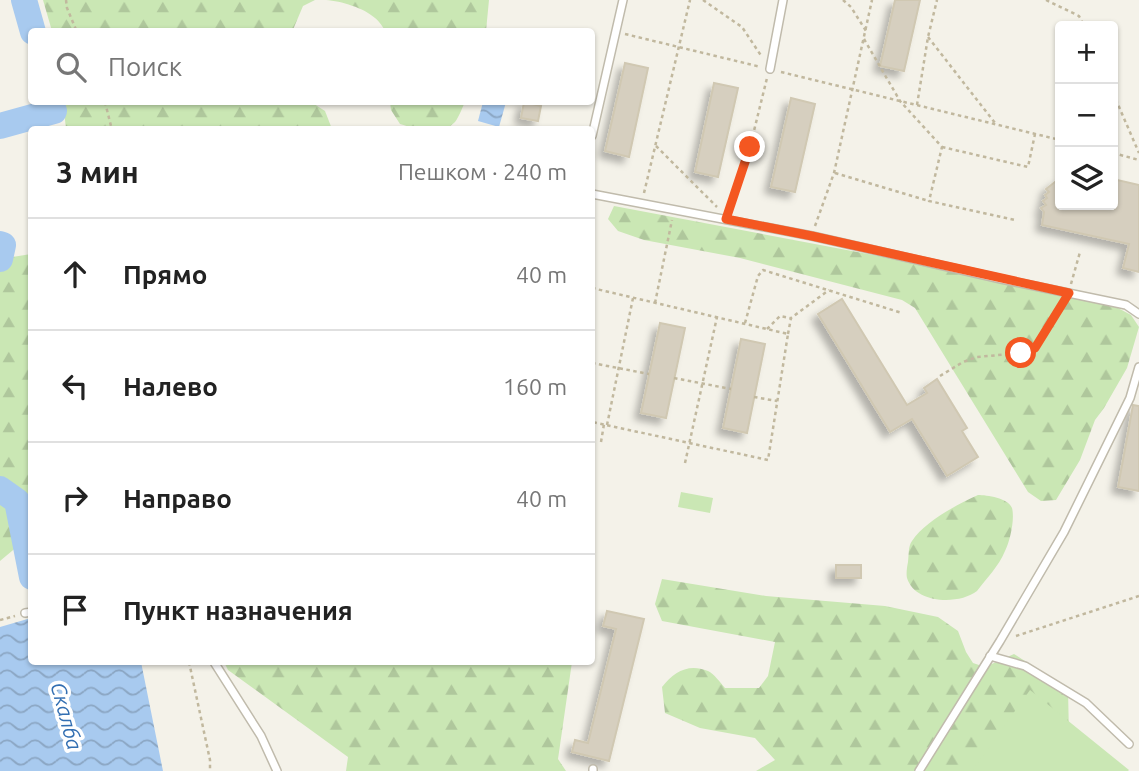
<!DOCTYPE html>
<html lang="ru">
<head>
<meta charset="utf-8">
<style>
	:root { --surface:#fff; --page:#f2f2f2; --text:#222; --muted:#767676; --line:#e0e0e0 }
	body { margin:0; font-family:Ubuntu,sans-serif; background:var(--page); color:var(--text) }
	.controls { position:absolute; right:21px; top:21px; display:grid; overflow:hidden; border-radius:7px; box-shadow:0 2px 5px #0004 }
	.controls button { width:63px; height:63px; display:grid; place-items:center; padding:0; border:0; border-bottom:2px solid var(--line); background:var(--surface); color:var(--text); font:35px sans-serif }
	.stop { position:absolute; width:21px; height:21px; margin:-16px; border:5px solid #f45721; border-radius:50%; background:#fff }
	.stop.end { background:#f45721; border-color:#fff; box-shadow:0 2px 7px #0008 }
	.list { margin:0; padding:0; list-style:none }
	h2 { display:flex; justify-content:space-between; align-items:center; height:91px; margin:0; padding:0 28px; font-size:30px }
	h2 small { font-size:23px; font-weight:400; color:var(--muted) }
	.list li { display:grid; grid-template-columns:46px 1fr auto; gap:21px; align-items:center; box-sizing:border-box; height:112px; padding:0 28px; border-top:2px solid var(--line) }
	.list b { display:block; font-size:26px; white-space:nowrap }
	.list em { font-size:23px; font-style:normal; color:var(--muted) }
	.icon { flex:none; width:38px; height:38px; fill:none; stroke:currentColor; stroke-width:2; stroke-linecap:round; stroke-linejoin:round }
	.map { position:relative; flex:none; width:1139px; height:771px; overflow:hidden }
	.search { position:absolute; background:var(--surface); box-shadow:0 2px 5px #0004; left:28px; top:28px; width:567px; height:77px; display:flex; align-items:center; gap:18px; box-sizing:border-box; padding:0 24px; border-radius:7px; color:var(--muted); font-size:26px }
	.panel { position:absolute; background:var(--surface); box-shadow:0 2px 5px #0004; left:28px; top:126px; width:567px; height:539px; border-radius:7px }
	.map>svg:first-child { display:block }
	.forest { fill:url(#forest-firs) }
	.pitch { fill:#cae7b4 }
	.water { fill:url(#water-waves) }
	.lines { fill:none; stroke-linecap:round; stroke-linejoin:round }
	.river { stroke:#a8caef; stroke-width:26 }
	.building { fill:#d6cfbf; stroke:#d0c8b2; stroke-width:2; filter:url(#shadow) }
	.lane-casing { stroke:#c0bbac; stroke-width:10 }
	.path { stroke:#c1b89e; stroke-width:2.5; stroke-dasharray:3.5 3.5; stroke-linecap:butt }
	.lane { stroke:#fff; stroke-width:7 }
	.route { stroke:#f45721; stroke-width:9 }
	.labels { text-anchor:middle; stroke-width:7; stroke-linejoin:round; paint-order:stroke }
	.water-label { font-size:21px; font-style:italic; fill:#336fb2; stroke:#fff }
</style>
</head>
<body>
<div class="map">
<svg width="1139" height="771" viewBox="0 0 1139 771">
	<defs>
		<pattern id="forest-firs" width="22" height="20" patternUnits="userSpaceOnUse" patternTransform="scale(1.75)"><rect width="22" height="20" fill="#cae7b4"/><path d="M5 1l3.5 6h-7zM16 11l3.5 6h-7z" fill="#afc79c"/></pattern>
		<pattern id="water-waves" width="16" height="10" patternUnits="userSpaceOnUse" patternTransform="scale(1.75)"><rect width="16" height="10" fill="#a8caef"/><path d="M0 5q4-4 8 0t8 0" fill="none" stroke="#8ba6c3"/></pattern>
		<filter id="shadow"><feDropShadow dx="-6" dy="6" stdDeviation="3.5" flood-color="#0004"/></filter>
	</defs>
	<rect width="100%" height="100%" fill="#f4f2e9"/>
	<g class="forest">
		<polygon points="43,0 315,0 303,6 292,32 52,31"/>
		<path d="M326 0H489L486 31 386 32C383 27 379 21 375 18 364 8 341 1 326 0Z"/>
		<polygon points="63,102 311,102 325,111 332,129 66,129"/>
		<path d="M390 102H465C462 108 459 117 455 122 442 136 416 129 400 124L391 110Z"/>
		<polygon points="614,206 889,258 1118,308 1131,315 1139,327 1127,368 1104,408 1095,420 1080,460 1056,500 1041,501 1028,492 915,308 902,300 740,258 644,240 618,231 608,219"/>
		<polygon points="31,254 31,535 0,561 0,259"/>
		<path d="M978 495C987 495 1008 498 1012 508 1015 519 1010 541 1005 551 999 566 986 579 977 591 959 605 915 604 907 578 906 574 907 567 908 562 909 555 908 546 912 541 924 522 958 504 978 495Z"/>
		<path d="M662 579 766 596 885 606 938 617 958 631 966 652 973 663 985 667 1014 654 1068 689 1069 736 1057 771H756L775 760 755 738 700 728 665 713 662 687C674 672 688 663 708 671 714 674 720 682 725 688H759L768 676 775 642 662 621 655 604Z"/>
		<polygon points="224,662 572,662 558,759 566,771 346,771 348,757 228,670"/>
	</g>
	<g class="pitch">
		<polygon points="681,492 713,498 710,513 678,507"/>
		<polygon points="1030,690 1129,770 1128,771 972,771"/>
	</g>
	<g class="water">
		<polygon points="483,102 506,102 499,127 478,121"/>
		<polygon points="31,618 32,662 141,662 163,771 0,771 0,627"/>
	</g>
	<g class="lines">
		<g class="river">
			<polyline points="24,0 33,32"/>
			<polyline points="0,126 54,111 51,102"/>
			<polyline points="0,244 3,245 0,259"/>
			<polyline points="0,489 17,501 32,577"/>
		</g>
	</g>
	<g class="building">
		<polygon points="895,0 920,0 904,71 880,66"/>
		<polygon points="625,63 648,68 629,157 605,151"/>
		<polygon points="714,83 738,88 718,177 695,172"/>
		<polygon points="791,98 815,104 795,192 771,187"/>
		<polygon points="524,102 541,106 538,121 521,118"/>
		<polygon points="1060,178 1060,205 1113,205 1113,179 1139,185 1139,272 1123,268 1129,244 1042,225 1044,212 1041,208 1046,205 1043,201 1047,198 1045,195 1049,192 1046,189"/>
		<polygon points="842,299 907,405 927,393 924,388 937,379 967,428 962,431 978,457 947,476 912,419 890,432 818,314"/>
		<polygon points="660,323 685,328 666,418 641,413"/>
		<polygon points="741,339 765,344 747,433 723,428"/>
		<polygon points="1133,405 1139,406 1139,491 1118,487"/>
		<rect x="836" y="565" width="25" height="13"/>
		<polygon points="607,611 644,619 609,761 572,752 575,740 588,743 616,629 603,626"/>
	</g>
	<g class="lines">
		<defs>
			<g id="lane">
				<polyline points="770,69 783,0"/>
				<polyline points="592,136 623,0"/>
				<polyline points="592,194 812,236 1001,279 1126,305 1139,314"/>
				<polyline points="25,613 32,612"/>
				<polyline points="990,656 1025,666 1086,703 1129,744"/>
				<polyline points="214,662 261,736 277,771"/>
				<polyline points="593,771 593,769"/>
				<polyline points="919,771 1000,641 1064,532 1130,398 1139,367"/>
			</g>
		</defs>
		<use href="#lane" class="lane-casing"/>
		<g class="path">
			<polyline points="66,0 67,8 77,32"/>
			<polyline points="703,0 742,27 762,57"/>
			<polyline points="843,0 851,7 866,31"/>
			<polyline points="1046,0 1079,16 1084,26"/>
			<polyline points="625,34 761,67"/>
			<polyline points="928,37 995,123"/>
			<polyline points="864,39 900,101 942,147 929,201 1015,220"/>
			<polyline points="781,72 1060,140"/>
			<polyline points="1113,93 1139,153"/>
			<polyline points="105,102 112,130"/>
			<polyline points="917,105 928,37 937,0"/>
			<polyline points="656,146 717,207"/>
			<polyline points="942,147 1028,167 1035,134"/>
			<polyline points="1113,153 1139,160"/>
			<polyline points="835,173 929,201"/>
			<polyline points="644,193 690,0"/>
			<polyline points="729,210 750,147 767,78"/>
			<polyline points="815,226 834,173 872,0"/>
			<polyline points="1071,284 1080,252"/>
			<polyline points="592,288 788,334 768,460 592,422"/>
			<polyline points="655,303 672,220"/>
			<polyline points="745,323 758,276 763,270 902,313"/>
			<polyline points="767,329 780,316 790,318"/>
			<polyline points="788,334 791,318 829,290"/>
			<polyline points="592,363 649,374"/>
			<polyline points="940,376 963,362 977,357 1021,353 1035,348 1063,303"/>
			<polyline points="674,378 731,389"/>
			<polyline points="754,397 777,401"/>
			<polyline points="607,425 633,298"/>
			<polyline points="601,442 604,424"/>
			<polyline points="685,463 717,317"/>
			<polyline points="0,620 15,616"/>
			<polyline points="1016,636 1139,596"/>
			<polyline points="189,662 210,760 210,771"/>
		</g>
		<use href="#lane" class="lane"/>
	</g>
	<g class="lines">
		<polyline class="route" points="750,147 726,219 812,236 1069,293 1035,348 1021,353"/>
	</g>
	<g class="labels">
		<g class="water-label">
			<text transform="translate(66 716) rotate(75)" y="7">Скалба</text>
		</g>
	</g>
</svg>
<div class="controls">
<button>+</button>
<button>−</button>
<button><svg class="icon" aria-label="layers" viewBox="0 0 24 24"><path d="M12 4l9 5-9 5-9-5zM3 14l9 5 9-5"/></svg></button>
</div>
<div class="stop" style="left:1021px;top:353px"></div>
<div class="stop end" style="left:750px;top:147px"></div>
<div class="search"><svg class="icon" aria-label="search" viewBox="0 0 24 24"><circle cx="10" cy="10" r="6"/><path d="M15 15l6 6"/></svg>Поиск</div>
<section class="panel">
<h2>3 мин<small>Пешком · 240 m</small></h2>
<ul class="list">
<li><svg class="icon" aria-label="ahead" viewBox="0 0 24 24"><path d="M12 20V5M6 11l6-6 6 6"/></svg><div><b>Прямо</b></div><em>40 m</em></li>
<li><svg class="icon" aria-label="left" viewBox="0 0 24 24"><path d="M17 20v-9H6M10 6l-5 5 5 5"/></svg><div><b>Налево</b></div><em>160 m</em></li>
<li><svg class="icon" aria-label="right" viewBox="0 0 24 24"><path d="M7 20v-9h11M14 6l5 5-5 5"/></svg><div><b>Направо</b></div><em>40 m</em></li>
<li><svg class="icon" aria-label="arrive" viewBox="0 0 24 24"><path d="M6 21V4h12l-3 4 3 4H6"/></svg><div><b>Пункт назначения</b></div></li>
</ul>
</section>
</div>
</body>
</html>
